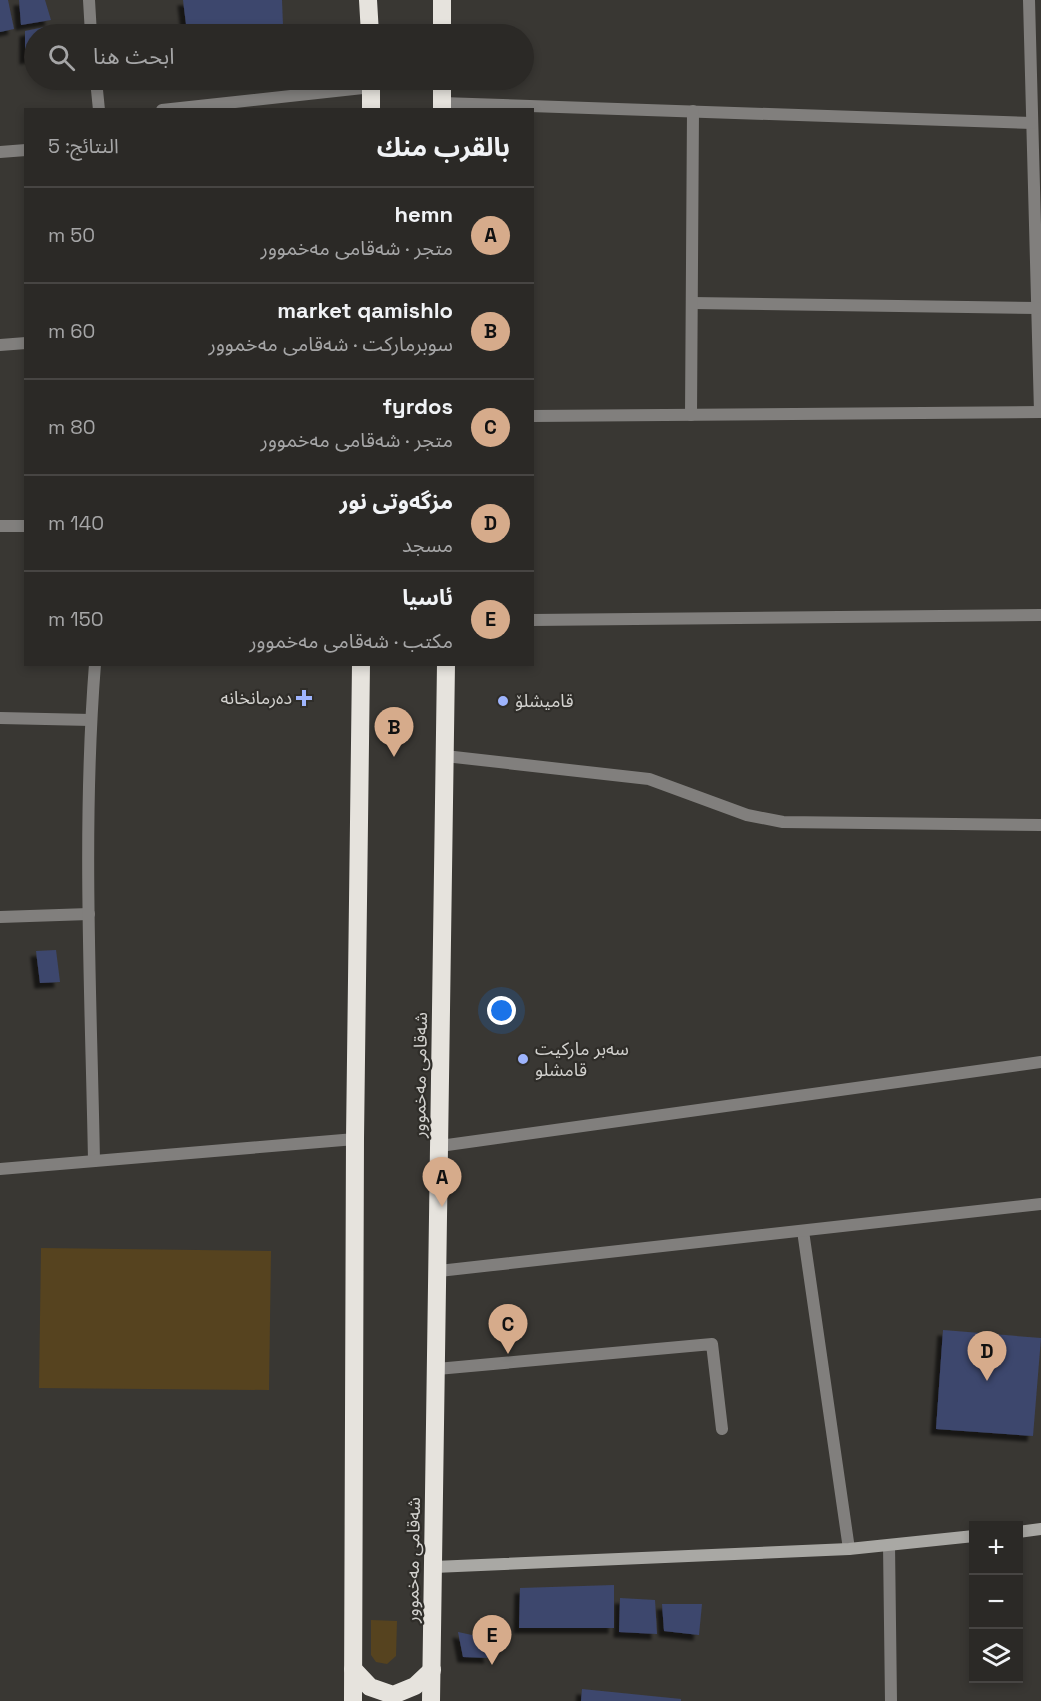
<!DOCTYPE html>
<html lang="ar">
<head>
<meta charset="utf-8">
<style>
	:root { --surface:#2b2926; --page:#373532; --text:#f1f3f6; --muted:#a6a6a7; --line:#474543; --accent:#d6ab8b }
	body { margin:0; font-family:"Space Grotesk","Noto Sans Arabic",sans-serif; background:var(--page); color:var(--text); direction:rtl }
	.controls { position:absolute; right:18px; bottom:18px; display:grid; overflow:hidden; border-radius:0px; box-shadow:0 3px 9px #0003 }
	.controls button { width:54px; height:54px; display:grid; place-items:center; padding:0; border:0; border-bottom:2px solid var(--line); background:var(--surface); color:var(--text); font:30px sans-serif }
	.you { position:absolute; left:502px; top:1011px; width:21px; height:21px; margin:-15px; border:4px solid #fff; border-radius:50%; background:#1a73e8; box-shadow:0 0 0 9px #1a73e833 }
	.badge { display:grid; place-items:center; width:39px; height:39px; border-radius:50%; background:var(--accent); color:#111; font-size:20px; font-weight:700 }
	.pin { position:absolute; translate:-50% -50px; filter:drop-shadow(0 2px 3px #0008) }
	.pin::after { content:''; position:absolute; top:32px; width:21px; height:18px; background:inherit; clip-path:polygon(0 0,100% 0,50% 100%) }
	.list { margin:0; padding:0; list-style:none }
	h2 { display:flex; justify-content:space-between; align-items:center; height:78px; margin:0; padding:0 24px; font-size:26px }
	h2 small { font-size:20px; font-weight:400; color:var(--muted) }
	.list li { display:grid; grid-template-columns:39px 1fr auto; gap:18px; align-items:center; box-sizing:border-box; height:96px; padding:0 24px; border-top:2px solid var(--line) }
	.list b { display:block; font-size:22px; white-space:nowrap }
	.list p { margin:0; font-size:20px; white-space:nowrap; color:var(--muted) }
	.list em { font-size:20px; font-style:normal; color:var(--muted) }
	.icon { flex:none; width:33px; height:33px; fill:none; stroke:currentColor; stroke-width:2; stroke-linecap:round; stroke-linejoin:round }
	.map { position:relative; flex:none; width:1041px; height:1701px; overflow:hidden; direction:ltr }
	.search { position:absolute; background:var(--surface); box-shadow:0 3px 9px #0003; left:24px; top:24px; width:510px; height:66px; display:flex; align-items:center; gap:15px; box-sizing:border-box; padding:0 21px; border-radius:33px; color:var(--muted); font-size:22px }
	.panel { position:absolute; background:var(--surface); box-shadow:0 3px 9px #0003; left:24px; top:108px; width:510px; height:558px; border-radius:0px; direction:rtl }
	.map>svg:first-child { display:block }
	.green { fill:#56431f }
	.building { fill:#3d476d; filter:url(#shadow) }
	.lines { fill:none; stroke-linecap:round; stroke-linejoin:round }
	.street { stroke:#817f7d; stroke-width:12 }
	.secondary { stroke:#a9a8a4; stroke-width:12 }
	.highway { stroke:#e6e3dd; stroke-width:18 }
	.poi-dot { fill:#9eb4fd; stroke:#2f2d29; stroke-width:2 }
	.labels { text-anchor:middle; stroke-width:4.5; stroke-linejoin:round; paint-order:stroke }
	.poi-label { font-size:18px; fill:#d2d1ce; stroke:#2f2d29; text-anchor:start }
	.street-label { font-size:18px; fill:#d2d1ce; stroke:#2f2d29 }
</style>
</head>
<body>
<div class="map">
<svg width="1041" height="1701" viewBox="0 0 1041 1701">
	<defs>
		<filter id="shadow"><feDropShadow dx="-5.5" dy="5.5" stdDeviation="1.5" flood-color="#0009"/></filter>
	</defs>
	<rect width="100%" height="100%" fill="#393733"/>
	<g class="green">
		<polygon points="41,1248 271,1251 269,1390 39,1388"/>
		<polygon points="371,1620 397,1621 396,1656 387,1664 376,1662 371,1655"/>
	</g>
	<g class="building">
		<polygon points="0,0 8,0 14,29 0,32"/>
		<polygon points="19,0 45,0 51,20 21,25"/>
		<polygon points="183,0 282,0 283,26 187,32"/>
		<polygon points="50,26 52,34 34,34 34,57 25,59 25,31"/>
		<polygon points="56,950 60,982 40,983 36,951"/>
		<polygon points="943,1330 1041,1338 1033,1436 936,1429"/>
		<polygon points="614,1585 614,1628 519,1628 520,1588"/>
		<polygon points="620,1598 655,1600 657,1634 619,1632"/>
		<polygon points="662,1604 702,1604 699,1635 664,1631"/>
		<polygon points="458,1632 486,1638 490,1658 463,1657"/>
		<polygon points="582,1689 681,1699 681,1701 581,1701"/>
	</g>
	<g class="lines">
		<g class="street">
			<polyline points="89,0 91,34"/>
			<polyline points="1029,0 1040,412"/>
			<polyline points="96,80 99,110"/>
			<polyline points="442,103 1032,123"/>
			<polyline points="162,110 372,87"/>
			<polyline points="0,152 26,150"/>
			<polyline points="692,303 1037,308"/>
			<polyline points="0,345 26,343"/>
			<polyline points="691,415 693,111"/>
			<polyline points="532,416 1041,412"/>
			<polyline points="0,526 26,526"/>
			<polyline points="532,620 1041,615"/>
			<polyline points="0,718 91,720"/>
			<polyline points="445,756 649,779 747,815 783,822 1041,825"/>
			<polyline points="0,917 89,914"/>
			<polyline points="440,1146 1041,1062"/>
			<path d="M94 1161C91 996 82 829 95 664"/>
			<polyline points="0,1169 355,1139"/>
			<polyline points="803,1231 849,1549"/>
			<polyline points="439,1271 1041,1204"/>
			<polyline points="437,1369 712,1344 722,1429"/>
			<polyline points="889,1545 891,1701"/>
		</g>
		<g class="secondary">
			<polyline points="1018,1532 1041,1529"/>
			<polyline points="434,1567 849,1549 974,1536"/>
		</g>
		<g class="highway">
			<polyline points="368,0 370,34"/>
			<polyline points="442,0 442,34"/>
			<polyline points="442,80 442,110"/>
			<polyline points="371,110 371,80"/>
			<polyline points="353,1669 370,1687 393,1695 415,1686 432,1670"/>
			<polyline points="353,1701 355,1139 361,664"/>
			<polyline points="431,1701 446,664"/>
		</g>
	</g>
	<g class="poi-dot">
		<path d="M301 689h6v6h6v6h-6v6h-6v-6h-6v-6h6z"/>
		<circle cx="503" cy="701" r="6"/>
		<circle cx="523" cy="1059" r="6"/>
	</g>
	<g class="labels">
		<g class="poi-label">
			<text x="292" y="704" text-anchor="end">ده‌رمانخانه</text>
			<text x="515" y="707">قاميشلۆ</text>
			<text x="535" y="1055">سەبر مارکیت<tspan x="535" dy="21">قامشلو</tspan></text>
		</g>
		<g class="street-label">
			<text transform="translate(420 1075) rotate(-89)" y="6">شەقامی مەخموور</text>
			<text transform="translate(413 1560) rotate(-89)" y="6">شەقامی مەخموور</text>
		</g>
	</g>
</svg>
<div class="controls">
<button>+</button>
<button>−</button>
<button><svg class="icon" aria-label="layers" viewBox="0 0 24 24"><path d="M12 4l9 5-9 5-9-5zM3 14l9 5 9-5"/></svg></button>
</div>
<div class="you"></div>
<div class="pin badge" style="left:442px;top:1207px">A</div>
<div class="pin badge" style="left:394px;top:757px">B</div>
<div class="pin badge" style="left:508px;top:1354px">C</div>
<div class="pin badge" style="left:987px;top:1381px">D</div>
<div class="pin badge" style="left:492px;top:1665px">E</div>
<div class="search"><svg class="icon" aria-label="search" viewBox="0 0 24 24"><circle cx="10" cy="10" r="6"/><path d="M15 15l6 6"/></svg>ابحث هنا</div>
<section class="panel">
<h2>بالقرب منك<small>النتائج: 5</small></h2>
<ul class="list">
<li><span class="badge">A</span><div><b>hemn</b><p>متجر · شەقامی مەخموور</p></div><em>50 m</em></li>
<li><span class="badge">B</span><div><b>market qamishlo</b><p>سوبرماركت · شەقامی مەخموور</p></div><em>60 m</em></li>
<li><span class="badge">C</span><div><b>fyrdos</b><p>متجر · شەقامی مەخموور</p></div><em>80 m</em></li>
<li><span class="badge">D</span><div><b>مزگەوتی نور</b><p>مسجد</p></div><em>140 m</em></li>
<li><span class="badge">E</span><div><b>ئاسیا</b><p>مكتب · شەقامی مەخموور</p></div><em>150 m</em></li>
</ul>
</section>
</div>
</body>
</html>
